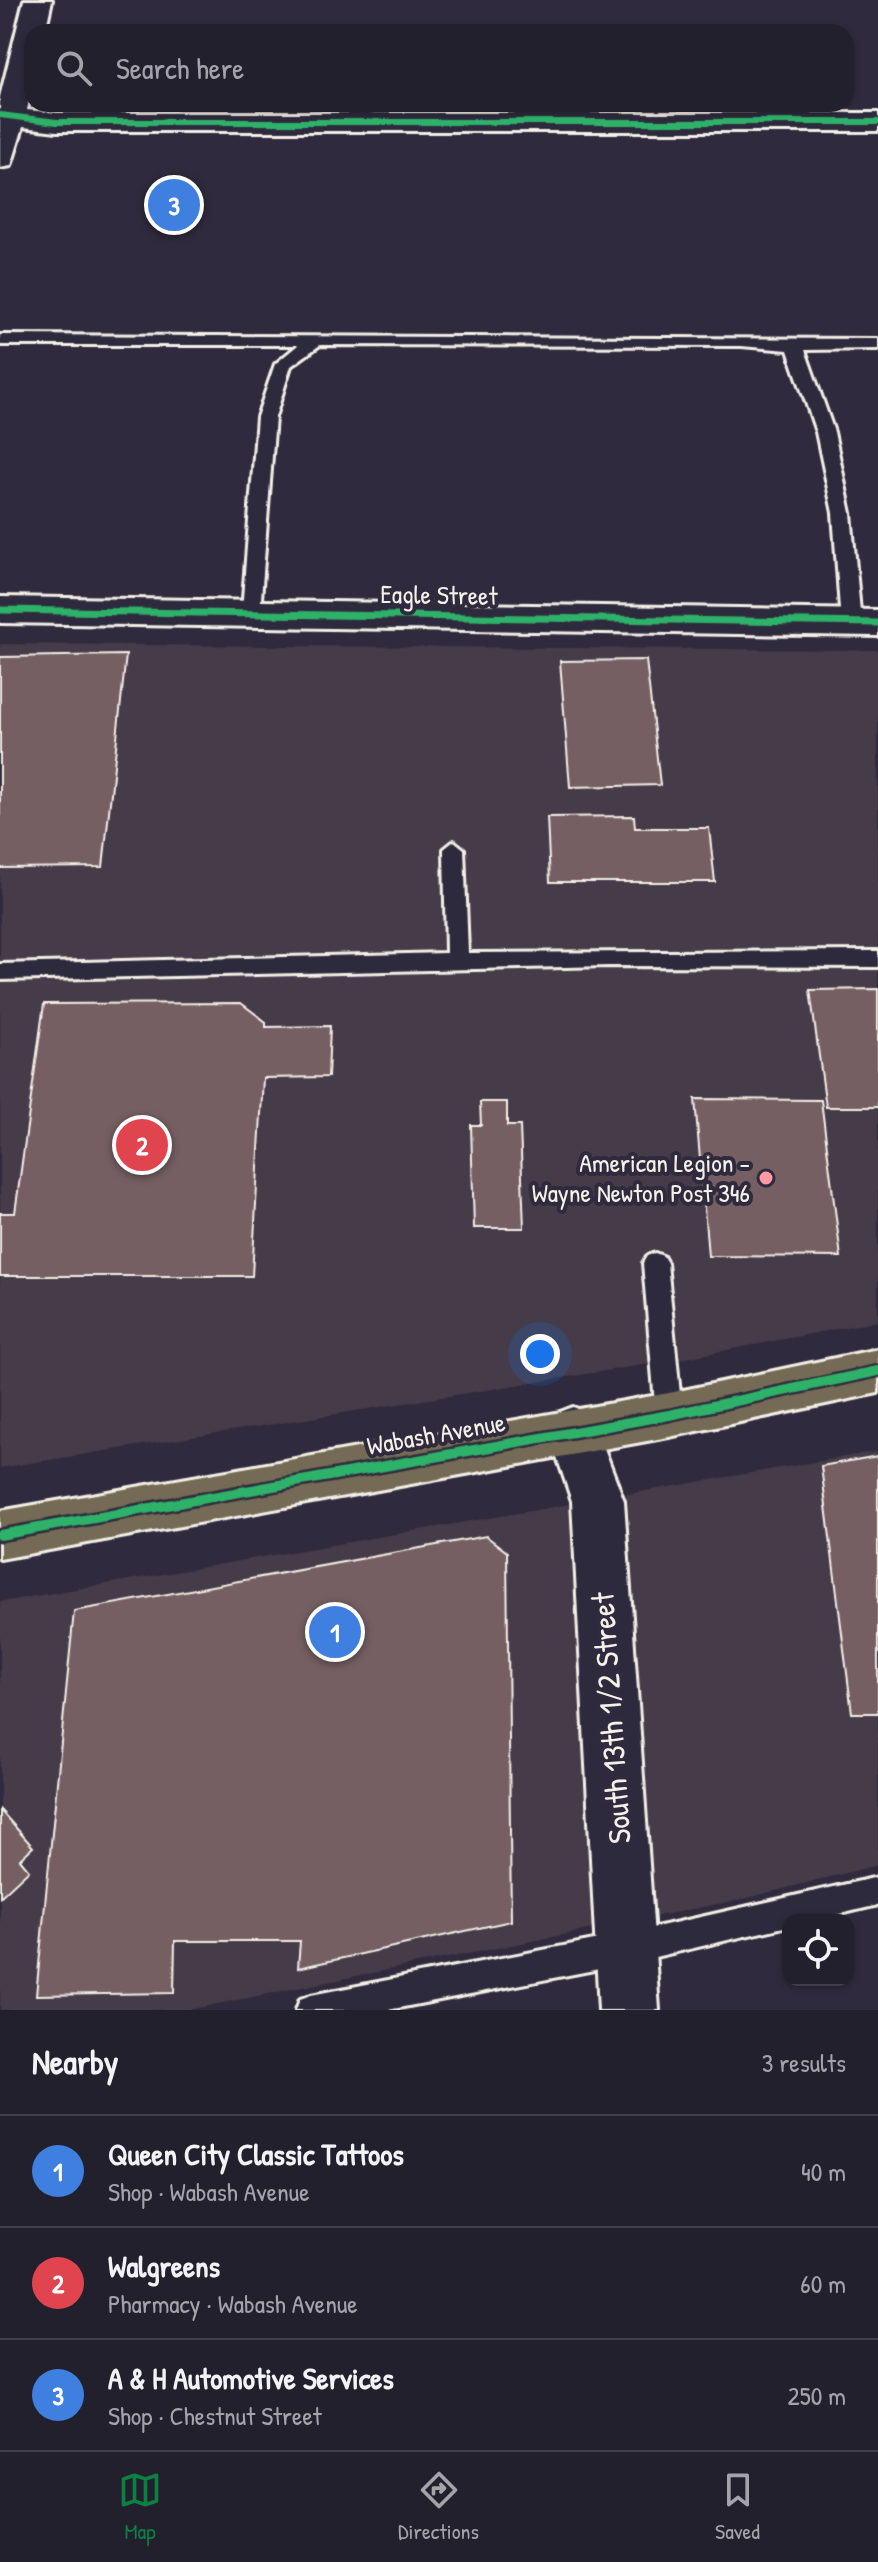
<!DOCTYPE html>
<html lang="en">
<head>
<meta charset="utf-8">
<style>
	:root { --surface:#23202e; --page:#2f2d3a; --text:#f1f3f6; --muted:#a3a3aa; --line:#403e4a; --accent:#0b8043 }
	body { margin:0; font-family:"Patrick Hand",sans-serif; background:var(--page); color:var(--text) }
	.controls { position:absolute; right:24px; bottom:24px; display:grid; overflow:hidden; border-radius:16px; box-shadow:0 2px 6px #0004 }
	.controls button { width:72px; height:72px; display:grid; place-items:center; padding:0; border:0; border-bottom:2px solid var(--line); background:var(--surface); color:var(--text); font:40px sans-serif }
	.you { position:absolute; left:540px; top:1354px; width:28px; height:28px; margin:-20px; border:6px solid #fff; border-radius:50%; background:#1a73e8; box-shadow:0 0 0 12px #1a73e833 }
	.badge { display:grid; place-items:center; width:52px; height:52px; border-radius:50%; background:var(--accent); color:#fff; font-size:26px; font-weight:700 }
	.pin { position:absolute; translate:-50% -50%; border:4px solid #fff; box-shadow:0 2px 8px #0006 }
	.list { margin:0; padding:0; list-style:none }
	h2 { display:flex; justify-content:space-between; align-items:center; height:104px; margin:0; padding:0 32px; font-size:34px }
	h2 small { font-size:26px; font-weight:400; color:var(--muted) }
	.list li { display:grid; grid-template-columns:52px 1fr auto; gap:24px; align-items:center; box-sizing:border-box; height:112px; padding:0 32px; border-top:2px solid var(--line) }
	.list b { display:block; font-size:30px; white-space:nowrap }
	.list p { margin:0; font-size:26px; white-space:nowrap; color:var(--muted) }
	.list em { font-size:26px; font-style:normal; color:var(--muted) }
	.icon { flex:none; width:44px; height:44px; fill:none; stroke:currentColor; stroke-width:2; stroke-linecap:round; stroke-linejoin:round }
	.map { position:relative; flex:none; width:878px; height:2010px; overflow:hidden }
	.search { position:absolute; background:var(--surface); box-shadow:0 2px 6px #0004; left:24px; right:24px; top:24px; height:88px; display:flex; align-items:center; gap:20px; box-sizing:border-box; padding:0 28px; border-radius:24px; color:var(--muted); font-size:30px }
	.sheet { height:440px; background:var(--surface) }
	nav { display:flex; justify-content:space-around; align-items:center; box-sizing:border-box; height:112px; border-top:2px solid var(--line); background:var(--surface); font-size:22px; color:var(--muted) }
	nav a { display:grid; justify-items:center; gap:4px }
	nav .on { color:var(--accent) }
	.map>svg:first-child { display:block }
	.built { fill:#443a48 }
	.building { fill:#755f62; stroke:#f4f1e8; stroke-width:2 }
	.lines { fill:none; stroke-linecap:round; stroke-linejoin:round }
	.lane-casing { stroke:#f4f1e8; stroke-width:6 }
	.street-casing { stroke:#f4f1e8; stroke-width:6 }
	.secondary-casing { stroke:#f4f1e8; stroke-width:6 }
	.primary-casing { stroke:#f4f1e8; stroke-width:6 }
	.lane { fill:#2f2a3d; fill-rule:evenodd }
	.street { fill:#2f2a3d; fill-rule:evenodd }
	.secondary { fill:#2f2a3d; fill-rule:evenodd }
	.primary { fill:#746b55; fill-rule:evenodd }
	.cycleway-far2-casing { stroke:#2f2a3d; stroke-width:10 }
	.cycleway-far1-casing { stroke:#2f2a3d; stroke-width:12 }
	.cycleway-casing { stroke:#2f2a3d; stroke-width:15 }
	.cycleway-far2 { stroke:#2db169; stroke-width:6 }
	.cycleway-far1 { stroke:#2db169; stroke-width:7 }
	.cycleway { stroke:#2db169; stroke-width:10 }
	.poi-dot { fill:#ff9aa2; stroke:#2f2a3d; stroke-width:3 }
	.labels { text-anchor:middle; stroke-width:8; stroke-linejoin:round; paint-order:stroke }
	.street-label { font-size:26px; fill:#f4f1e8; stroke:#2f2a3d }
	.poi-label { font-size:26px; fill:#f4f1e8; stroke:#2f2a3d; text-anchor:end }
	.near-street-label { font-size:32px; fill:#f4f1e8; stroke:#2f2a3d }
</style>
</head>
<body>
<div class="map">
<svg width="878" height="2010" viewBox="0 0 878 2010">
	<rect width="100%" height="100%" fill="#2f2a3d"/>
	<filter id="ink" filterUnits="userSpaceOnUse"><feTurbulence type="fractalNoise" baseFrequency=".0125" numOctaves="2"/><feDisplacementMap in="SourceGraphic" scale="16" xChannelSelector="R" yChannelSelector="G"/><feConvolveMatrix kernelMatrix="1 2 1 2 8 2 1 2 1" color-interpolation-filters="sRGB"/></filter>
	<g filter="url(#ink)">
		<g class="built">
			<polygon points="0,644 878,650 878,1321 686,1358 0,1468"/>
			<polygon points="878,1451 878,1865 743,1899 188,2010 0,2010 0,1602"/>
		</g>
		<g class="building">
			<polygon points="126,655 103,867 0,868 0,657"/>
			<polygon points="646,660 660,785 570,787 560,661"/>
			<polygon points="634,816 635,828 709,828 715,882 550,882 547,817"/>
			<polygon points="878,989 878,1107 826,1107 810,990"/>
			<polygon points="241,1003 266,1022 266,1027 330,1026 328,1077 263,1078 252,1276 0,1276 0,1213 15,1213 44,1004"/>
			<polygon points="695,1099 821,1100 841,1257 708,1256"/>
			<polygon points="480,1102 507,1102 507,1126 520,1126 524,1228 474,1228 471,1125 481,1125"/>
			<polygon points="878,1456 878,1713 852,1713 821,1466"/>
			<polygon points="486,1536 507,1552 511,1921 298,1968 300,1941 175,1941 174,1993 36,1995 74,1611"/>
			<polygon points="0,1810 33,1847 20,1859 29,1870 0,1897"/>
		</g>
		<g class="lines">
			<defs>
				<g id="lane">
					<polygon points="0,335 878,339 878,349 805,350 834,432 851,513 861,623 851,629 841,623 833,513 816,432 788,350 741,346 320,345 291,366 275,417 260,612 251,618 242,612 257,417 275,364 298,345 0,345"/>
					<polygon points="454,841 464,849 468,953 878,951 878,967 609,966 0,980 0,964 446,953 444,849"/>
					<polygon points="655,1253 663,1256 667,1263 682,1415 678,1423 669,1426 660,1423 656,1415 643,1263 647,1256"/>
					<polygon points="878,1877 878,1905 815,1920 788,1920 788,1926 625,1964 388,2010 296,2010 300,1999 311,1995 625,1934"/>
				</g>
				<g id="street">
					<polygon points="0,597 878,610 878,636 0,623"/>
					<polygon points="573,1407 591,1414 624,1501 659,2010 599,2010 572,1501 548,1430 555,1414"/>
				</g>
				<polygon id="secondary" points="24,0 52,0 45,32 32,32 32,87 27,110 57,113 878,113 878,131 57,131 23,127 11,166 0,168 0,97"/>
				<polygon id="primary" points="878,1349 878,1393 669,1437 0,1559 0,1511 669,1393"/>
			</defs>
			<use href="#lane" class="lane-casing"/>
			<use href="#street" class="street-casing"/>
			<use href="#secondary" class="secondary-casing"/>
			<use href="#primary" class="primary-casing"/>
			<use href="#lane" class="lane"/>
			<use href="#street" class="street"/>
			<use href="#secondary" class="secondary"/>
			<use href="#primary" class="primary"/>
			<defs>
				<polyline id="cycleway-far2" points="0,115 57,122 878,122"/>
				<polyline id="cycleway-far1" points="0,610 878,623"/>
				<polyline id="cycleway" points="0,1535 669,1415 878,1371"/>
			</defs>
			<use href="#cycleway-far2" class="cycleway-far2-casing"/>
			<use href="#cycleway-far1" class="cycleway-far1-casing"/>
			<use href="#cycleway" class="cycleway-casing"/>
			<use href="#cycleway-far2" class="cycleway-far2"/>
			<use href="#cycleway-far1" class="cycleway-far1"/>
			<use href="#cycleway" class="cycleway"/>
		</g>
	</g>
	<circle class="poi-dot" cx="766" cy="1178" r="8"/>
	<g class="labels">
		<g class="street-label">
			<text transform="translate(439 595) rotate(1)" y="9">Eagle Street</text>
			<text transform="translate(436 1434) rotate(-10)" y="9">Wabash Avenue</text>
		</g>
		<g class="poi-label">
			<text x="750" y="1172">American Legion -<tspan x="750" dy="30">Wayne Newton Post 346</tspan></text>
		</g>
		<g class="near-street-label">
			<text transform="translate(611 1718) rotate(-94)" y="11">South 13th 1/2 Street</text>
		</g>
	</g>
</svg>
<div class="controls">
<button><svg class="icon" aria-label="locate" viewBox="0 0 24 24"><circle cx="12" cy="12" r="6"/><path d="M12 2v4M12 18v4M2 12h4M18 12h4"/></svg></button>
</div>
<div class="you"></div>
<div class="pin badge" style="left:335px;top:1632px;background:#3f7fe0">1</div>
<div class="pin badge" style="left:142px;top:1145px;background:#e0444e">2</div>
<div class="pin badge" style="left:174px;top:205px;background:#3f7fe0">3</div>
<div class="search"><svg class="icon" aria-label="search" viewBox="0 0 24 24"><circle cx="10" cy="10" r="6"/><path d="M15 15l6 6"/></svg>Search here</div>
</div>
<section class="sheet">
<h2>Nearby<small>3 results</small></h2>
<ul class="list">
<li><span class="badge" style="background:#3f7fe0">1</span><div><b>Queen City Classic Tattoos</b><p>Shop · Wabash Avenue</p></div><em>40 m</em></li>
<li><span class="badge" style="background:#e0444e">2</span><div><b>Walgreens</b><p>Pharmacy · Wabash Avenue</p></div><em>60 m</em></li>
<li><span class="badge" style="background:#3f7fe0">3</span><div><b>A &amp; H Automotive Services</b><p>Shop · Chestnut Street</p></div><em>250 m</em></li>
</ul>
</section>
<nav>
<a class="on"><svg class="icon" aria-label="map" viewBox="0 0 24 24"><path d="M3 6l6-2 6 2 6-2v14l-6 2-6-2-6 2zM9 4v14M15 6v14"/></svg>Map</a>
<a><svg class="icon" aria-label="directions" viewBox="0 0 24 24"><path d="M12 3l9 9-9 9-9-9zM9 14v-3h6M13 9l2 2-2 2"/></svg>Directions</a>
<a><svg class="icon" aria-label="saved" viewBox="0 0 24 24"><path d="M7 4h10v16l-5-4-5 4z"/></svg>Saved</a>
</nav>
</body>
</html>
